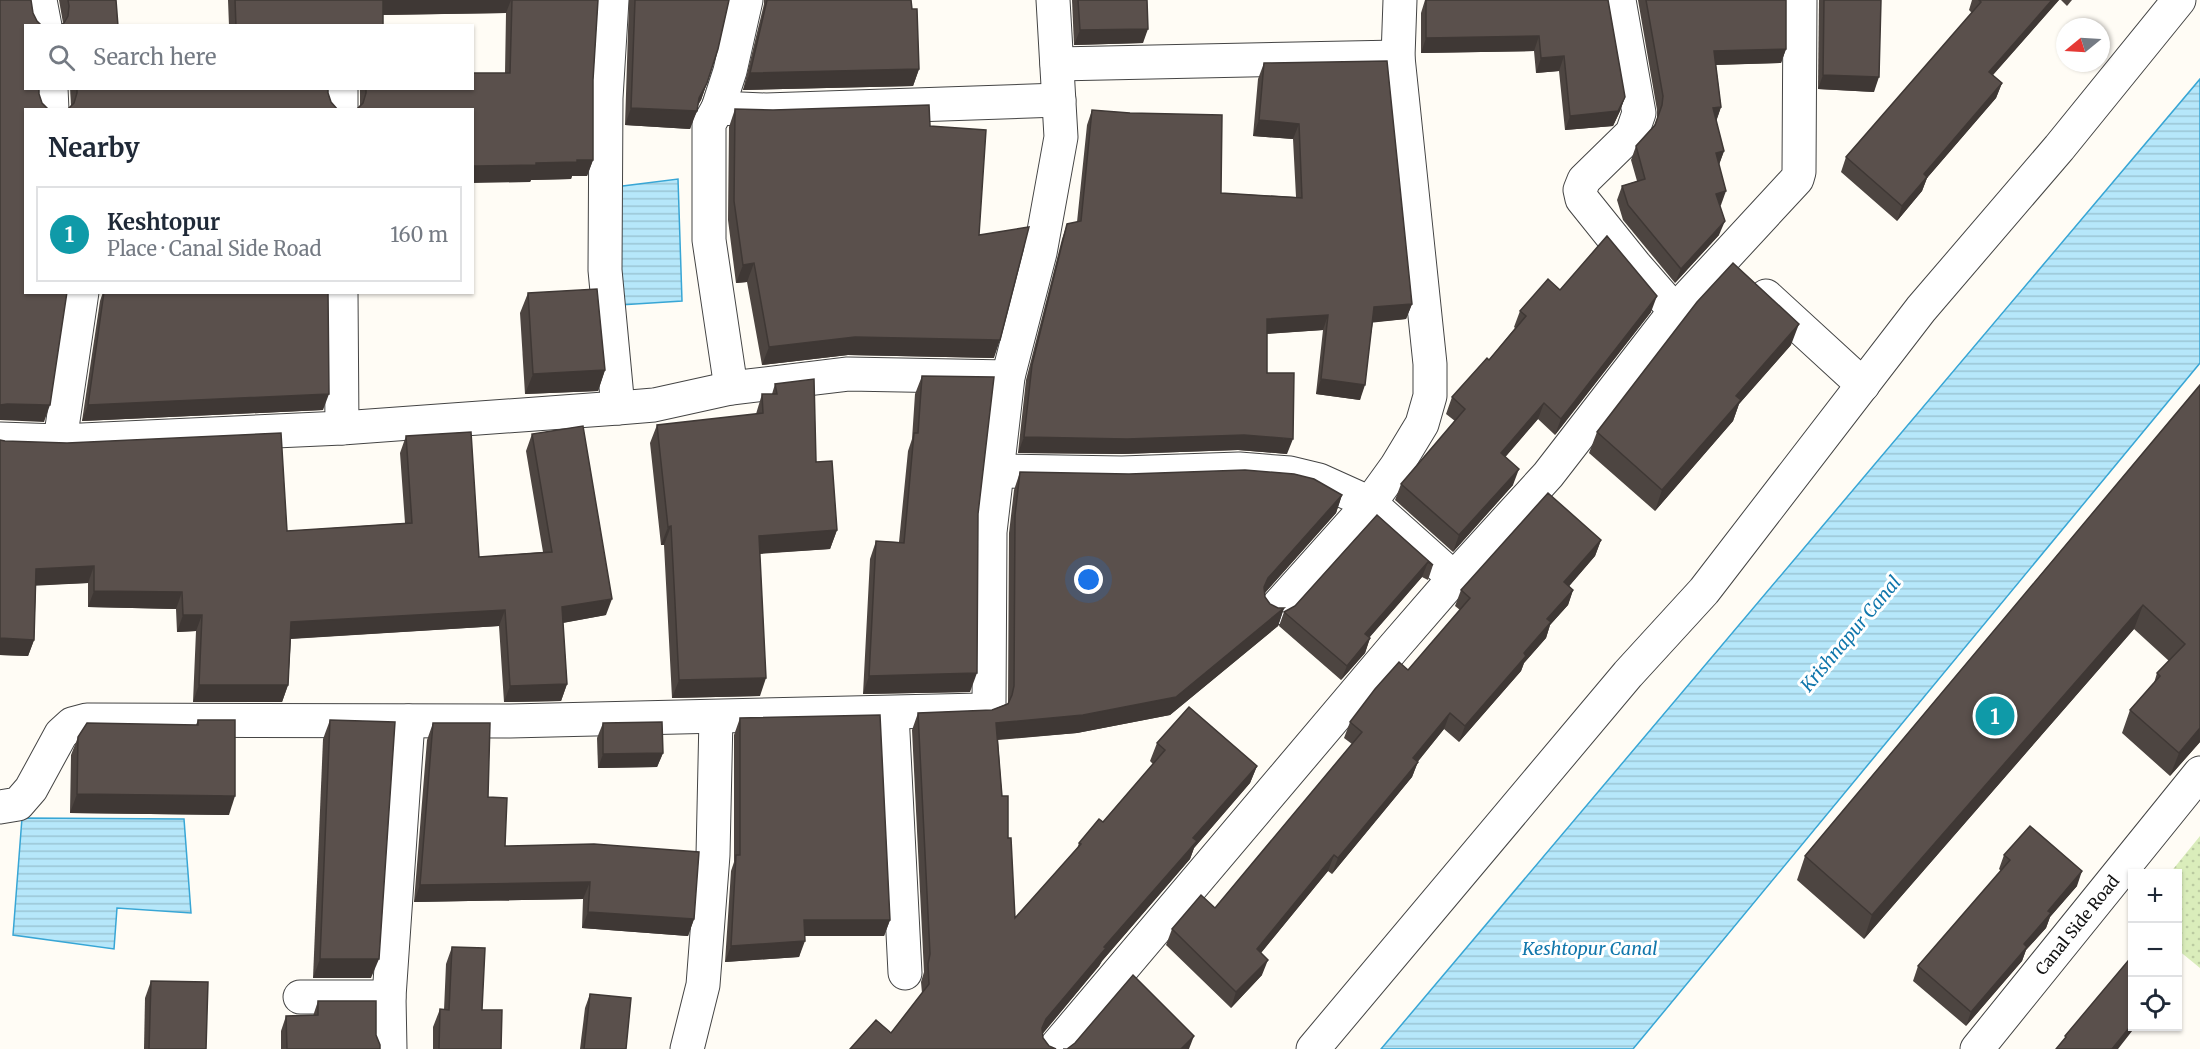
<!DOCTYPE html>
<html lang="en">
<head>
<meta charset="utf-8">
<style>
	:root { --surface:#fff; --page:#f2f2f3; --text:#1f2937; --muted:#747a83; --line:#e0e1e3; --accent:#1a73e8 }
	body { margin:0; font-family:Merriweather,serif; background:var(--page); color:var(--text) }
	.controls { position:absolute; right:18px; bottom:18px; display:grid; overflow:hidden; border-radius:0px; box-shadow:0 2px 4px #0004 }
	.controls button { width:54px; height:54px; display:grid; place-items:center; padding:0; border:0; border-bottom:2px solid var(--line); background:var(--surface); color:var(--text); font:30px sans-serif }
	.compass { position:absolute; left:2056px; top:18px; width:54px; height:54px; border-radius:50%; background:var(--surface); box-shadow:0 2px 4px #0004; rotate:252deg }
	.you { position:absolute; left:1089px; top:580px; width:21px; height:21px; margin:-15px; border:4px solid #fff; border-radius:50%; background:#1a73e8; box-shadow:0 0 0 9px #1a73e833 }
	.badge { display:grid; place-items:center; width:39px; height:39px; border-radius:50%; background:var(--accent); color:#fff; font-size:20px; font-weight:700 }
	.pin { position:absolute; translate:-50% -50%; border:3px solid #fff; box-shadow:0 2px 6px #0006 }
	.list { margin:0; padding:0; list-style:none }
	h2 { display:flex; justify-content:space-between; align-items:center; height:78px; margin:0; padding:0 24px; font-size:26px }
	h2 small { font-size:20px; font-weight:400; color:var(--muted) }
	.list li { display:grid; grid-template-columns:39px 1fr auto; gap:18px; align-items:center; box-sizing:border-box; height:96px; margin:0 12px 12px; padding:0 12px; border:2px solid var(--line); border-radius:0px }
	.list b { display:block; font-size:22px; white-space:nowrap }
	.list p { margin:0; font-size:20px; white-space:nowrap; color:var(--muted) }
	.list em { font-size:20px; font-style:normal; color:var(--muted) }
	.icon { flex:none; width:33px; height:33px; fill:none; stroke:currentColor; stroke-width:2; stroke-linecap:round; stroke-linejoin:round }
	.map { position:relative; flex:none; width:2200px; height:1049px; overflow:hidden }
	.search { position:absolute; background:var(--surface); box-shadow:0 2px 4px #0004; left:24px; top:24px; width:450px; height:66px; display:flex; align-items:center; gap:15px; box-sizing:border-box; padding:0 21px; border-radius:0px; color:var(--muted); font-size:22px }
	.panel { position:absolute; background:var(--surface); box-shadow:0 2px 4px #0004; left:24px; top:108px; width:450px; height:186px; border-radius:0px }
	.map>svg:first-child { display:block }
	.grass { fill:url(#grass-dots) }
	.water { fill:url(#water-rules); stroke:#38a6d5; stroke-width:1.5 }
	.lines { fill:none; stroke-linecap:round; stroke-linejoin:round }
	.minor-casing { stroke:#444; stroke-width:35 }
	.minor { stroke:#fff; stroke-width:33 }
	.wall { fill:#4d4541 }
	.shaded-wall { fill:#3f3835 }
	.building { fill:#5a504c; stroke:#3f3835; stroke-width:1.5 }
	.labels { text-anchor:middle; stroke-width:6; stroke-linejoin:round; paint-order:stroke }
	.street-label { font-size:16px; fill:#111; stroke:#fff }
	.water-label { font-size:18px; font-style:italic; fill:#1177ac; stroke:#fff }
</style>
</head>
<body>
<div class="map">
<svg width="2200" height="1049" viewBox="0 0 2200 1049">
	<defs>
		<pattern id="grass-dots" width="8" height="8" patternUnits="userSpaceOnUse" patternTransform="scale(1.5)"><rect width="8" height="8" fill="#daedbb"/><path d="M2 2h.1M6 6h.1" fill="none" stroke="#bacaa0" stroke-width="1.8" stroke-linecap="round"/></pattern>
		<pattern id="water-rules" width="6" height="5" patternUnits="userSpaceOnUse" patternTransform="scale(1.5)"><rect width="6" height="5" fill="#b6e7fa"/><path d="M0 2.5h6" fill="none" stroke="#9bc5d5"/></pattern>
	</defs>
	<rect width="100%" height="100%" fill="#fffcf5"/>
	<polygon class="grass" points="2200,836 2200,968 2178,950 2178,874 2170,873"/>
	<g class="water">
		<polygon points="2200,79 2200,363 1633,1049 1381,1049"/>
		<polygon points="678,179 682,301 620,305 615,187"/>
		<polygon points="22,818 184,819 191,913 117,908 114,949 13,935"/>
	</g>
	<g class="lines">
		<defs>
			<g id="minor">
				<polyline points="40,0 45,26"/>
				<polyline points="612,0 606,98 605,270 618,408"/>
				<polyline points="1057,64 1398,57"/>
				<polyline points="51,88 52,110"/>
				<polyline points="341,88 341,110"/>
				<polyline points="718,108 766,110 1059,100"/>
				<polyline points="341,292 342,428"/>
				<polyline points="1766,296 1863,385"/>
				<polyline points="1675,311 1797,179 1799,172 1800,0"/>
				<polyline points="731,388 709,240 709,124 718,108 730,71 746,0"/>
				<polyline points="0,439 60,441 342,428 618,408 654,405 731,388 848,374 1008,377"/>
				<polyline points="60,441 82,292"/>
				<polyline points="997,471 1122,473 1239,469 1290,473 1319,480 1370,503 1454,578"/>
				<polyline points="1276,608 1370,503 1396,467 1422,424 1430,396 1430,364 1398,57 1400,0"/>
				<polyline points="892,713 905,973"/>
				<polyline points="0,807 18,804 31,789 61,734 72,724 87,720 510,721 981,710 988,708 989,704 990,532 1008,377 1040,253 1061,137 1053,0"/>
				<polyline points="300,997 389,997 408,721"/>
				<polyline points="389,997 390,1049"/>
				<polyline points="687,1049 703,985 713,855 716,717"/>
				<polyline points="1054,1049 1395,646 1454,578 1548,475 1675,311 1635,265 1582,199 1580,190 1584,180 1632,133 1639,113 1619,0"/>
				<polyline points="1313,1049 1628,674 1704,591 1921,309 2059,148 2179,0"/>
				<polyline points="1977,1049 2200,773"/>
			</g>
		</defs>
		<use href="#minor" class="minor-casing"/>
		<use href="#minor" class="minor"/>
	</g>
	<g class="wall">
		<polygon points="59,0 116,0 63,23"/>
		<polygon points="228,0 598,0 593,80 593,160 587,176 572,176 571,179 531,180 530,182 360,106 360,88 472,88 505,73 506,13 383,15 383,26 229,26"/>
		<polygon points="629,0 729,0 707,83 701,100 697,106 690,129 625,125"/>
		<polygon points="764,0 911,0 919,69 913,86 743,90 764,4"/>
		<polygon points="1072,0 1147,0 1143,43 1074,45"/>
		<polygon points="1425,0 1608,0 1625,97 1620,111 1613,126 1565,130 1559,71 1536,73 1534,51 1421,53 1421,13"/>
		<polygon points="1638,0 1786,0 1786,49 1781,63 1716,65 1721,107 1716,121 1724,151 1719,164 1721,205 1720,206 1719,235 1675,283 1623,220 1617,200 1622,186 1637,181 1631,160 1636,146 1654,126 1657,119 1657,110"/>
		<polygon points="1819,0 1881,0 1874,92 1818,89"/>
		<polygon points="1972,0 2059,0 1993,75 2002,83 1996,98 1927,178 1922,191 1897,221 1841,172 1846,157 1972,13 1969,10"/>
		<polygon points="2061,0 2072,0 2067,6"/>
		<polygon points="1264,63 1412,304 1406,319 1373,322 1360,400 1316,394 1323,330 1267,334 1267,373 1287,454 1238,450 1122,454 1018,453 1026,380 1062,239 1067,224 1077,222 1087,125 1092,110 1221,193 1296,197 1293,139 1253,136 1258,79"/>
		<polygon points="70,88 328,88 71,106"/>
		<polygon points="735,109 930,126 979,235 994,358 848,355 762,365 747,282 736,283 728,220 729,127"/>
		<polygon points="1560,290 1651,312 1555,435 1538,419 1505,457 1513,485 1453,552 1395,500 1401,484 1455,421 1446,414 1452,397 1489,360 1515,328 1514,327 1520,311"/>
		<polygon points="103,292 328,292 323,410 82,421 100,301"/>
		<polygon points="528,293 605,370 598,391 525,394 520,313"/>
		<polygon points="1791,345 1739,404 1733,421 1655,511 1589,453 1597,432"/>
		<polygon points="922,376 978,514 970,692 863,694 870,559 876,541 899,542 908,451 912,439 915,394"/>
		<polygon points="775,384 816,462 837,530 830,549 760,554 760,696 672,698 664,545 661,545 650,443 657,425 756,414 762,394 772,394"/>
		<polygon points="2200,385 2200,742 2170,776 2122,733 2130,710 2154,683 2157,673 2169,661 2134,629 1864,939 1797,880 1805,856"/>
		<polygon points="532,434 606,615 563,623 567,684 561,701 504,702 499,626 291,639 288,685 282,702 193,702 196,631 177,632 176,609 88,607 88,583 36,585 34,640 28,656 0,655 0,440 287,531 405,523 400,453 406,436 479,557 543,552 526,451"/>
		<polygon points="1020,472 1342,495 1336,513 1265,593 1265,597 1270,604 1278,608 1284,608 1278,626 1170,715 1077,733 998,740 1002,796 1008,838 1015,918 1077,849 1079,843 1103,822 1153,764 1150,761 1157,743 1257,766 1250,783 1194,848 1190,859 1102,961 1099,966 1043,1033 1043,1038 1049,1046 891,1033 922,993 921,982 924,972 912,730 918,713 992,710 1008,703 1009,533 1014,490"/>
		<polygon points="1377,515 1433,565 1428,580 1422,577 1369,638 1370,638 1365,653 1341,680 1279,626 1284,612 1295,606"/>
		<polygon points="1601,540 1595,556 1569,586 1573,590 1568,605 1550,625 1546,638 1524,663 1521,671 1459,742 1444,729 1418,761 1412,777 1332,874 1328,871 1261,953 1262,975 1231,1008 1166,945 1172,929 1215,908 1352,744 1344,738 1350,722 1408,670 1460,610 1455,606 1461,590"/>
		<polygon points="740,718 890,920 884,936 805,936 799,957 725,962 731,871 734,862 734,735"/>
		<polygon points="198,720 229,815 70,813 71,755 78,737 196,725"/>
		<polygon points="330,720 371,978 313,978 323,739"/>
		<polygon points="433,723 488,797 505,846 694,919 688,936 582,928 583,899 414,902 427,740"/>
		<polygon points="603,723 663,753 657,767 598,768 597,738"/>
		<polygon points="2004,855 2077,886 2050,917 2046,928 2026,950 2022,961 1966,1026 1913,981 1918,966 2001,871 1999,869"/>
		<polygon points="452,947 482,1010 501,1049 433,1049 433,1027 440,1009 444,1010 446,964"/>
		<polygon points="151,981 206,1049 144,1049 145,998"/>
		<polygon points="590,994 626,1049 580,1049 585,1008"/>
		<polygon points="318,1001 376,1035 380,1049 281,1049 281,1031 286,1016 313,1016"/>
	</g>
	<g class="shaded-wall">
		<polygon points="382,0 511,0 506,13 377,15"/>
		<polygon points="2052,0 2059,0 1983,86 1989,72"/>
		<polygon points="1148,29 1143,43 1074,45 1080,30"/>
		<polygon points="1539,36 1534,51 1421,53 1426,38"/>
		<polygon points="1786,49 1781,63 1709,65 1714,51"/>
		<polygon points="1564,56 1559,71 1536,73 1541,58"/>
		<polygon points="919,69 913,86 743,90 750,73"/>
		<polygon points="1823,75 1879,77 1874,92 1818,89"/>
		<polygon points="707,83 701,100 695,111 697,111 690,129 625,125 631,108 699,98"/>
		<polygon points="2002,83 1996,98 1927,178 1922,191 1897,221 1902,206 1924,174"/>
		<polygon points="1625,97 1620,111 1613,126 1565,130 1570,116"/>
		<polygon points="1721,107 1716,122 1713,108"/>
		<polygon points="1259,120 1299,124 1293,139 1253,136"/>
		<polygon points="1724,151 1719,165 1716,153"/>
		<polygon points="577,160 593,160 587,176 572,176 571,179 531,180 530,182 472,183 472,166 536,163"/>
		<polygon points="1726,191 1721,205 1710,208 1716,194"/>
		<polygon points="1725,221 1719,235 1675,283 1681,269"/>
		<polygon points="754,263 747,282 736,283 743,265"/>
		<polygon points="1657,296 1651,312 1555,435 1561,419"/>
		<polygon points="1412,304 1406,319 1369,323 1374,307"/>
		<polygon points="1328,315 1323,330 1262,334 1267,319"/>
		<polygon points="1799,324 1791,345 1739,404 1733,421 1655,511 1662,490 1736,396"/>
		<polygon points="855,337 1000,340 994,358 848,355 762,365 769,347"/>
		<polygon points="605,370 598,391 525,394 533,374"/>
		<polygon points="1321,379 1365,385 1360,400 1316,394"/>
		<polygon points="329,394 323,410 82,421 88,405"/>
		<polygon points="1544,403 1538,419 1495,469 1501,453"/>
		<polygon points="7,404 50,405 44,422 0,420 0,405"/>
		<polygon points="1244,435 1293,439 1287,454 1238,450 1122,454 1018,453 1024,437"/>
		<polygon points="1519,469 1513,485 1453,552 1459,535"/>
		<polygon points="1342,495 1336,513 1262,596 1264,587 1268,578"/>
		<polygon points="671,526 664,545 661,545 668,527"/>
		<polygon points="837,530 830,549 752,554 759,536"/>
		<polygon points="1601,540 1595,556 1559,598 1564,582"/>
		<polygon points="1428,562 1422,577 1360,648 1365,634"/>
		<polygon points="94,566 88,583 30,586 36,569"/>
		<polygon points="1573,590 1568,605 1550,625 1546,638 1524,663 1521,671 1459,742 1465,726 1524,653 1547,619"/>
		<polygon points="94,591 182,592 176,609 88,607"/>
		<polygon points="612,599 606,615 556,624 562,607"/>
		<polygon points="2143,605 2134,629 1864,939 1872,915"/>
		<polygon points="1284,608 1278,626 1170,715 1077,733 990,740 996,723"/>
		<polygon points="505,610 499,626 285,639 291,622"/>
		<polygon points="183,615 202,615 196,631 177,632"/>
		<polygon points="0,638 34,640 28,656 0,655"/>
		<polygon points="1370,638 1365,653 1341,680 1347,666"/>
		<polygon points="977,673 970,692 863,694 869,676"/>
		<polygon points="766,678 760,696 672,698 679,680"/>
		<polygon points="567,684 561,701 504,702 510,686"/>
		<polygon points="199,685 288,685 282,702 193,702"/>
		<polygon points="1450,713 1444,729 1408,774 1413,758"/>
		<polygon points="2200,728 2200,742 2170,776 2179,753"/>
		<polygon points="663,753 657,767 598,768 603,754"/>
		<polygon points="1418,762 1412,777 1332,874 1338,858"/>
		<polygon points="1257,766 1250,783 1194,848 1190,859 1102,961 1099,966 1040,1037 1046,1019 1193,838"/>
		<polygon points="77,794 235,796 229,815 70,813"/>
		<polygon points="1334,855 1328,871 1251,965 1257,949"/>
		<polygon points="2082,871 2077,886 2050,917 2046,928 2026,950 2022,961 1966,1026 1971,1012 2048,911"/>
		<polygon points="590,882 583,899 414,902 420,885"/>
		<polygon points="588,912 694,919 688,936 582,928"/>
		<polygon points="804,920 890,920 884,936 798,936"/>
		<polygon points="805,941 799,957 725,962 731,946"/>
		<polygon points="320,959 379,959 371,978 313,978"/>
		<polygon points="1268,960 1262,975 1231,1008 1236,992"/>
		<polygon points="2133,1023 2133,1026 2136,1026 2118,1049 2112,1049"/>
		<polygon points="1194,1036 1189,1049 1181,1049"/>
	</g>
	<g class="building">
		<polygon points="0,0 31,0 33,13 37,21 42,26 26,26 26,88 39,88 39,94 42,103 49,110 26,110 26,292 67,292 50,405 7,404 0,405"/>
		<polygon points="68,0 116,0 118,26 59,26 64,23 68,16 69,6"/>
		<polygon points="235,0 383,0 383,26 236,26"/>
		<polygon points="512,0 598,0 593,80 593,160 577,160 577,162 536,163 536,165 472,166 472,110 356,110 363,103 366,93 366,88 472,88 472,73 510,73"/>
		<polygon points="635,0 729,0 718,49 707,83 699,98 697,111 631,108"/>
		<polygon points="767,0 911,0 912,9 917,9 919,69 750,73"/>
		<polygon points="1078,0 1147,0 1148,29 1080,30"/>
		<polygon points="1426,0 1608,0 1625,97 1618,111 1570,116 1564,56 1541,58 1539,36 1426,38"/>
		<polygon points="1646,0 1786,0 1786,49 1714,51 1721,107 1713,108 1724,151 1716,153 1726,191 1716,194 1725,221 1681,269 1628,205 1622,186 1645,179 1636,146 1655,125 1662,105 1663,96"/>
		<polygon points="1824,0 1881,0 1879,77 1823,75"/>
		<polygon points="1979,0 2052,0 1989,72 2002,83 1924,174 1927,177 1902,206 1846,157 1981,2"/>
		<polygon points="1387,61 1412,304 1374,307 1365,385 1321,379 1328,315 1267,319 1267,373 1294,373 1293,439 1244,435 1127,439 1024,437 1032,365 1067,224 1081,221 1092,110 1130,113 1222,115 1221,193 1302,198 1299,124 1259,120 1264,63"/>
		<polygon points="77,88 328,88 328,93 331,102 338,110 67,110 74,103 77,93"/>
		<polygon points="929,105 930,126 986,130 979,235 1029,227 1000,340 855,337 769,347 754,263 743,265 734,201 735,109 773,110"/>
		<polygon points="1607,236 1657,296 1561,419 1544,403 1501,453 1519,469 1459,535 1401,484 1465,409 1452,397 1487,358 1489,360 1526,316 1520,311 1548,279 1560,290"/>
		<polygon points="1733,263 1799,324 1736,396 1741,400 1662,490 1597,432 1697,302"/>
		<polygon points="597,289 605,370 533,374 528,293"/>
		<polygon points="104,292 328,292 329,394 88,405"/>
		<polygon points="922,376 994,377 978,514 977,673 869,676 876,541 904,543 914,433 918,433"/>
		<polygon points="814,379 816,462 832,461 837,530 759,536 766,678 679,680 671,526 668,527 657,425 763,413 762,394 777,394 775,384"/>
		<polygon points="2200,385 2200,728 2179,753 2130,710 2160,676 2157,673 2185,644 2143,605 1872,915 1805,856"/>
		<polygon points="583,426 612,599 562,607 567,684 510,686 505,610 291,622 288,685 199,685 202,615 183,615 182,592 94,591 94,566 36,569 34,640 0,638 0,440 5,441 67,443 281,433 287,531 412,523 406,436 471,432 479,557 552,552 532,434"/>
		<polygon points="1245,470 1294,474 1314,479 1342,495 1268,578 1264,587 1265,597 1270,604 1278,608 1284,608 1176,697 1083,715 996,723 1002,796 1008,796 1008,838 1011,838 1015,918 1081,844 1079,843 1099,819 1103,822 1165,750 1157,743 1189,707 1257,766 1193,838 1197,841 1104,947 1106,948 1046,1019 1042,1028 1043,1038 1049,1046 1056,1049 850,1049 876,1020 891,1033 929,984 928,964 930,954 918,713 992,710 1008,704 1012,695 1014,686 1015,515 1020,472 1129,474"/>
		<polygon points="1548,493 1601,540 1564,582 1573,590 1547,619 1551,622 1524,653 1526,656 1465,726 1450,713 1413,758 1418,762 1338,858 1334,855 1257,949 1268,960 1236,992 1172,929 1201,895 1215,908 1362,732 1350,722 1375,689 1399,662 1408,670 1470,598 1461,590"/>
		<polygon points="1377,515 1433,565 1428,562 1365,634 1370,638 1347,666 1284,612 1295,606"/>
		<polygon points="880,715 890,920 804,920 805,941 731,946 736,855 740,855 740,718"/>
		<polygon points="198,720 235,720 235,796 77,794 78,737 87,723 198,725"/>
		<polygon points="330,720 395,722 379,959 320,959"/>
		<polygon points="662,722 663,753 603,754 603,723"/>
		<polygon points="433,723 490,723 488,797 507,798 505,846 594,844 699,852 694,919 588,912 590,882 420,885"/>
		<polygon points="2030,826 2082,871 2048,911 2051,913 2024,944 2027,947 1971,1012 1918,966 2010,860 2004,855"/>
		<polygon points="452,947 485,948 482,1010 502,1010 501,1049 439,1049 440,1009 449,1010"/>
		<polygon points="2133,955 2133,1023 2112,1049 2056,1049 2066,1037 2065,1036"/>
		<polygon points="2178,959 2181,963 2178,968"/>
		<polygon points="1133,975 1194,1036 1181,1049 1063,1049 1067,1049 1075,1043"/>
		<polygon points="151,981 208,982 206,1049 149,1049"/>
		<polygon points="590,994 631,998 626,1049 584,1049"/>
		<polygon points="318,1001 376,1001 376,1035 380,1045 380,1049 287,1049 286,1016 318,1015"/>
	</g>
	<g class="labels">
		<g class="street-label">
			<text transform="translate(2077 925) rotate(-51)" y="6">Canal Side Road</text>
		</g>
		<g class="water-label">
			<text transform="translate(1851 634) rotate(-50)" y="6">Krishnapur Canal</text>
			<text x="1590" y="955">Keshtopur Canal</text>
		</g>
	</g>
</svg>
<div class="controls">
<button>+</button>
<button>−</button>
<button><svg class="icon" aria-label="locate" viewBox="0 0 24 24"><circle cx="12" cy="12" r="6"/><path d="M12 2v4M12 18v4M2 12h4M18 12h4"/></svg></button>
</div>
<svg class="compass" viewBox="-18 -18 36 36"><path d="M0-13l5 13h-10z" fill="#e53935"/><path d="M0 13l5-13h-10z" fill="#747a83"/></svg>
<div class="you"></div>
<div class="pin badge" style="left:1995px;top:716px;background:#0f9aa8">1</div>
<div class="search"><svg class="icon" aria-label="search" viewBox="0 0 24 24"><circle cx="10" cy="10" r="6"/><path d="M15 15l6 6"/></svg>Search here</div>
<section class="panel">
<h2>Nearby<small></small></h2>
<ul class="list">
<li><span class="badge" style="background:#0f9aa8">1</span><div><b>Keshtopur</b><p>Place · Canal Side Road</p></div><em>160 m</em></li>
</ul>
</section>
</div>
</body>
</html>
